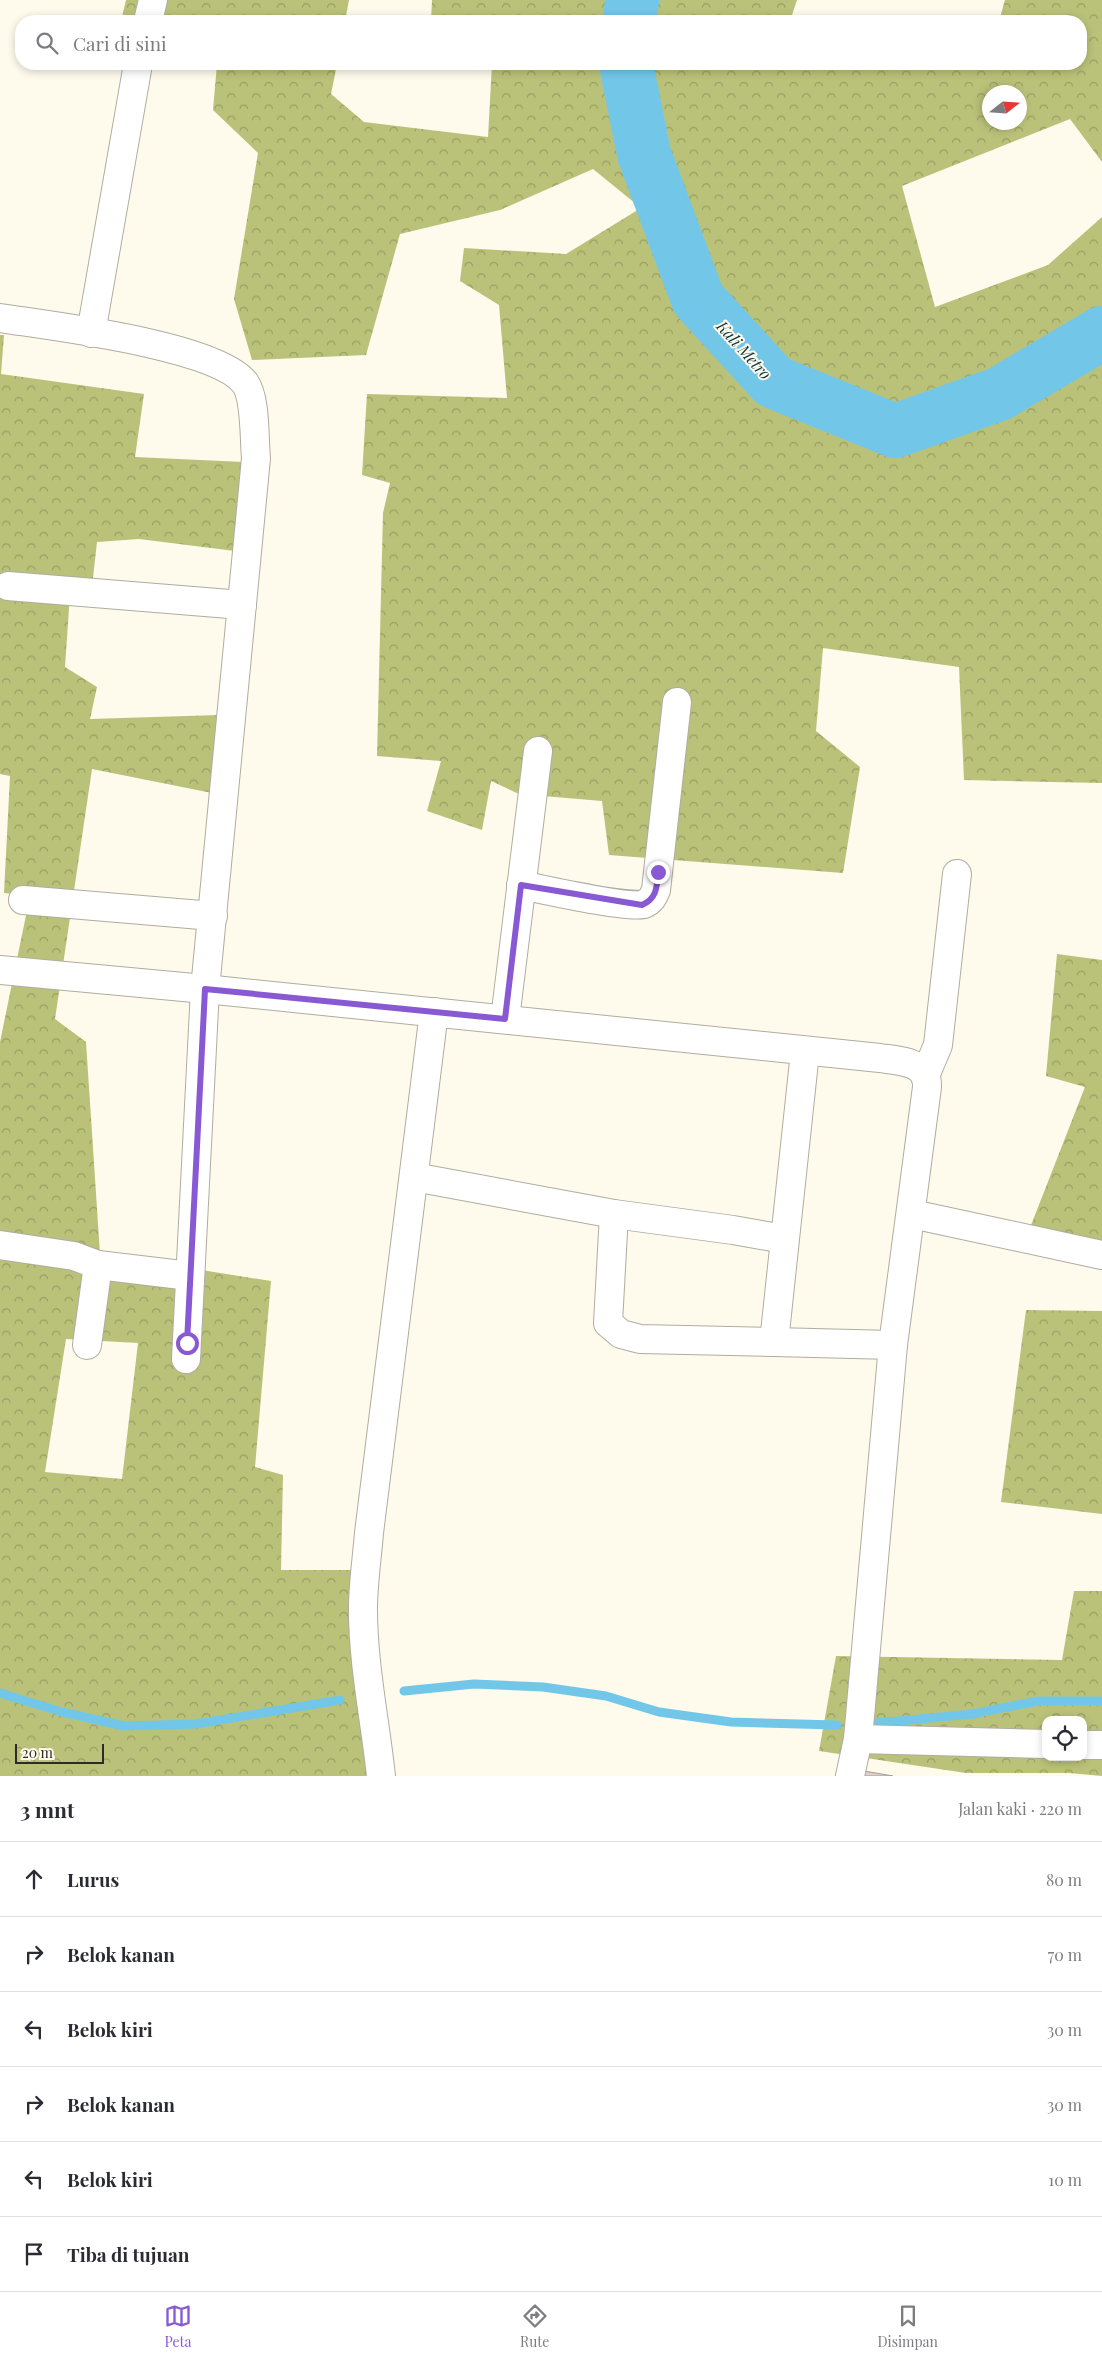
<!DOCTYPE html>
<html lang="id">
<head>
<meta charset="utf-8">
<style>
	:root { --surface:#fff; --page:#f7f7f7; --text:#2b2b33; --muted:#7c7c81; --line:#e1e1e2; --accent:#8859d2 }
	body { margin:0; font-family:"Playfair Display",serif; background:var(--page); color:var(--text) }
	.controls { position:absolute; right:15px; bottom:15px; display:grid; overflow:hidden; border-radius:10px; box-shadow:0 2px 8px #0003 }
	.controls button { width:45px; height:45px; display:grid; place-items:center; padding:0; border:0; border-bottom:1px solid var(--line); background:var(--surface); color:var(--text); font:25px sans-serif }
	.compass { position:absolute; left:982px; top:85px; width:45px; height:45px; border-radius:50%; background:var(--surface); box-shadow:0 2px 8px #0003; rotate:73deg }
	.scale { position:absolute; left:15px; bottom:12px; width:89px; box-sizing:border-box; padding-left:5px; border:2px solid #2c2b26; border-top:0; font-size:14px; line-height:18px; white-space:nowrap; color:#2c2b26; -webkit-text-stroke:4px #fefaec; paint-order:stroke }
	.stop { position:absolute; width:15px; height:15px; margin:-11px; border:4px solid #8859d2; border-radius:50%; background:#fff }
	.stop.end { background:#8859d2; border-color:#fff; box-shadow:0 1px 5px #0008 }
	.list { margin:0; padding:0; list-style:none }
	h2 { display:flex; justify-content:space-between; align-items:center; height:65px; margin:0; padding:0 20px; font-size:21px }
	h2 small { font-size:16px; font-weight:400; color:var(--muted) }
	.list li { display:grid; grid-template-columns:32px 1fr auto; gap:15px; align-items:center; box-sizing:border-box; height:75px; padding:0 20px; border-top:1px solid var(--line) }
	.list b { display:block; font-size:19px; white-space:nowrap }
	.list em { font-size:16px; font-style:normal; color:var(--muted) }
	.icon { flex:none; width:28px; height:28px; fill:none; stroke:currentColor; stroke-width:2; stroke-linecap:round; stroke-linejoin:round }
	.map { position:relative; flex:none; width:1102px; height:1776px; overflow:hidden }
	.search { position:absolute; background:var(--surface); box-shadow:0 2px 8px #0003; left:15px; right:15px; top:15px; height:55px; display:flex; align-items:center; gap:12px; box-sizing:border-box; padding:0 18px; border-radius:20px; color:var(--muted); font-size:19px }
	.sheet { height:515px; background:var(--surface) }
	nav { display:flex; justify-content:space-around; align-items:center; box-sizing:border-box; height:70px; border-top:1px solid var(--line); background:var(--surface); font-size:14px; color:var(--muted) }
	nav a { display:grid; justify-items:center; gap:2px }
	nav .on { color:var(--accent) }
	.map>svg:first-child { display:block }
	.forest { fill:url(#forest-crowns); fill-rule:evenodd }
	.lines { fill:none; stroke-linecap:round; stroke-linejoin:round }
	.stream { stroke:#72c7e9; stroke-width:9 }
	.river { stroke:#72c7e9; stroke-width:54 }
	.building { fill:#dfcecb; stroke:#ab9b98; filter:url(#shadow) }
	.street-casing { stroke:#b0ac9f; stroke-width:30 }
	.street { stroke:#fff; stroke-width:28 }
	.route { stroke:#8859d2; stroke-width:6 }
	.labels { text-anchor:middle; stroke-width:4; stroke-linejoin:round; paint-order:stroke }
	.water-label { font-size:16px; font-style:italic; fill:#093240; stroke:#fefaec }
</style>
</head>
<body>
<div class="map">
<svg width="1102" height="1776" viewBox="0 0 1102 1776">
	<defs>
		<pattern id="forest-crowns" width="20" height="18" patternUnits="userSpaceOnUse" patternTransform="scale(1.25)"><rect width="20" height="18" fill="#bac279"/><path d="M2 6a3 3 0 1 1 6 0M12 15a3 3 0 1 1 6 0" fill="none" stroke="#979e63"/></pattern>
		<filter id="shadow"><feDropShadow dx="4.5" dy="4.5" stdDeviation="1" flood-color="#0004"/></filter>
	</defs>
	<rect width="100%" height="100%" fill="#fefaec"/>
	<g class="forest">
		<polygon points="126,0 349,0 345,21 121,21"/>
		<polygon points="432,0 797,0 790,21 431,21"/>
		<path d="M1005 0H1102V162L1070 119 902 186 935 307 1048 265 1102 217V783L964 780 959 667 823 648 816 731 860 767 843 873 609 855 602 801 519 794 491 781 482 830 427 811 441 761 377 756 383 513 390 483 362 475 367 394 507 398 499 305 460 281 464 248 566 254 641 208 593 169 500 210 400 234 366 355 252 360 234 299 258 153 213 110 217 64H337L331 94 364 122 488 137 492 64 428 68V64H1081V21H999ZM990 92H1020V122H990Z"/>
		<path d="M0 335H4L1 374 144 394 135 457 243 462 235 551 139 539 97 542 91 595 70 594 65 667 97 687 90 719 219 715 212 793 92 769 55 1019 86 1042 100 1254 271 1281 255 1467 283 1475 281 1570H355L370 1776H0V1042L30 896 4 893 10 776 0 774ZM66 1339 138 1343 122 1479 45 1472Z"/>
		<polygon points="1057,954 1102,960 1102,1255 1026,1238 1085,1087 1046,1076"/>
		<polygon points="1026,1310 1102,1311 1102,1514 1001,1502"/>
		<path d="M1074 1591H1102V1776L1069 1773H966L819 1751 836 1656 1062 1660ZM1046 1720H1083V1757H1046Z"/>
	</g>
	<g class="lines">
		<g class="stream">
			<polyline points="404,1691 474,1684 543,1687 606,1696 659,1712 731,1722 837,1725"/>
			<polyline points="0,1693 62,1712 124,1726 196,1724 340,1700"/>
			<polyline points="877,1723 972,1714 1038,1701 1102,1701"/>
		</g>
		<g class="river">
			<polyline points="630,21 632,0"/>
			<polyline points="626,64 644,154 698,299 774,382 895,431 999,394 1102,333"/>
		</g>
	</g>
	<polygon class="building" points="864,1771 893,1776 863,1776"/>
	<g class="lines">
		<defs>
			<g id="street">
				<polyline points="148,21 153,0"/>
				<path d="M0 318C51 326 216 345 245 383 256 398 254 439 256 458L205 989 186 1359"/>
				<polyline points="91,333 138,64"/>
				<polyline points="8,586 242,605"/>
				<path d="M521 885C540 889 631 909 644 904 651 901 653 897 656 890L677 702"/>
				<polyline points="23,900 213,916"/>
				<path d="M0 970 205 989 880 1058C900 1061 928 1061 927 1087L893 1345 858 1739 850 1776"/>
				<polyline points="505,1019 538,751"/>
				<polyline points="805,1052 774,1342 893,1345"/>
				<polyline points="925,1076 938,1045 957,874"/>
				<polyline points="414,1177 614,1214 733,1230 784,1239"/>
				<polyline points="614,1214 608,1323 621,1334 640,1339 774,1342"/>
				<polyline points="912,1214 1102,1255"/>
				<polyline points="0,1245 74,1256 98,1265 190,1276"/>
				<polyline points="87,1345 98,1265"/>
				<polyline points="858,1739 1046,1744"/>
				<polyline points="1083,1745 1101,1745"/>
				<path d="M381 1776C375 1720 363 1665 363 1609 363 1584 367 1558 369 1533L434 1012"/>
			</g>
		</defs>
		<use href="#street" class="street-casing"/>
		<use href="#street" class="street"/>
	</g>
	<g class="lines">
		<path class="route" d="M187 1343 205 989 505 1019 521 885 642 905C657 898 657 887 658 872"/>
	</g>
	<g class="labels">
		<g class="water-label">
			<text transform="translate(744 350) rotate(48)" y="6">Kali Metro</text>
		</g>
	</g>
</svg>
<div class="controls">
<button><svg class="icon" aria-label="locate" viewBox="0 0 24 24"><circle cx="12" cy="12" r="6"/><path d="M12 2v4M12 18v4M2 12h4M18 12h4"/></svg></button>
</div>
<svg class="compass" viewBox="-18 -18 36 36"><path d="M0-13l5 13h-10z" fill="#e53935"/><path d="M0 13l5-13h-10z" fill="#7c7c81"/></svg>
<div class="scale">20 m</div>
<div class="stop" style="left:187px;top:1343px"></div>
<div class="stop end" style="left:658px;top:872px"></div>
<div class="search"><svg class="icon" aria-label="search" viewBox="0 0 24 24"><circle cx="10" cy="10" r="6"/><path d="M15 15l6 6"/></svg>Cari di sini</div>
</div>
<section class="sheet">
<h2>3 mnt<small>Jalan kaki · 220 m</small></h2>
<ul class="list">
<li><svg class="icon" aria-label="ahead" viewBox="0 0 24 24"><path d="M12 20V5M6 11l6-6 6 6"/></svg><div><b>Lurus</b></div><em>80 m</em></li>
<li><svg class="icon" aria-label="right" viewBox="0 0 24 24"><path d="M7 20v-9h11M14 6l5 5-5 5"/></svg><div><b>Belok kanan</b></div><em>70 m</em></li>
<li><svg class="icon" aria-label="left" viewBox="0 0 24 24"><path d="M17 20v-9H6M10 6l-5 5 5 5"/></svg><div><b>Belok kiri</b></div><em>30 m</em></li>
<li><svg class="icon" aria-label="right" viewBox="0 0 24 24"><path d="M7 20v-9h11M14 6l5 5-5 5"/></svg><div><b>Belok kanan</b></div><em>30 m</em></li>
<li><svg class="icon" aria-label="left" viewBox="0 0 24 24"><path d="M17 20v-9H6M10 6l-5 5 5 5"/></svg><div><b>Belok kiri</b></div><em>10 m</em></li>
<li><svg class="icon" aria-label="arrive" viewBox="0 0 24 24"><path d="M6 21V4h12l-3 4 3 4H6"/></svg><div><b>Tiba di tujuan</b></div></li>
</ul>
</section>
<nav>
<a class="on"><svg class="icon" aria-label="map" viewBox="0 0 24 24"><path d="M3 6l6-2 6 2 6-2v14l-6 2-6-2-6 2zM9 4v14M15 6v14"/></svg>Peta</a>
<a><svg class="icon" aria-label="directions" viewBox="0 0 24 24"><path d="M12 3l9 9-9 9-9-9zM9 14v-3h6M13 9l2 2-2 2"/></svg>Rute</a>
<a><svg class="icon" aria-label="saved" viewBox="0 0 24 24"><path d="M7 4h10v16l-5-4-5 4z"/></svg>Disimpan</a>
</nav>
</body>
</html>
